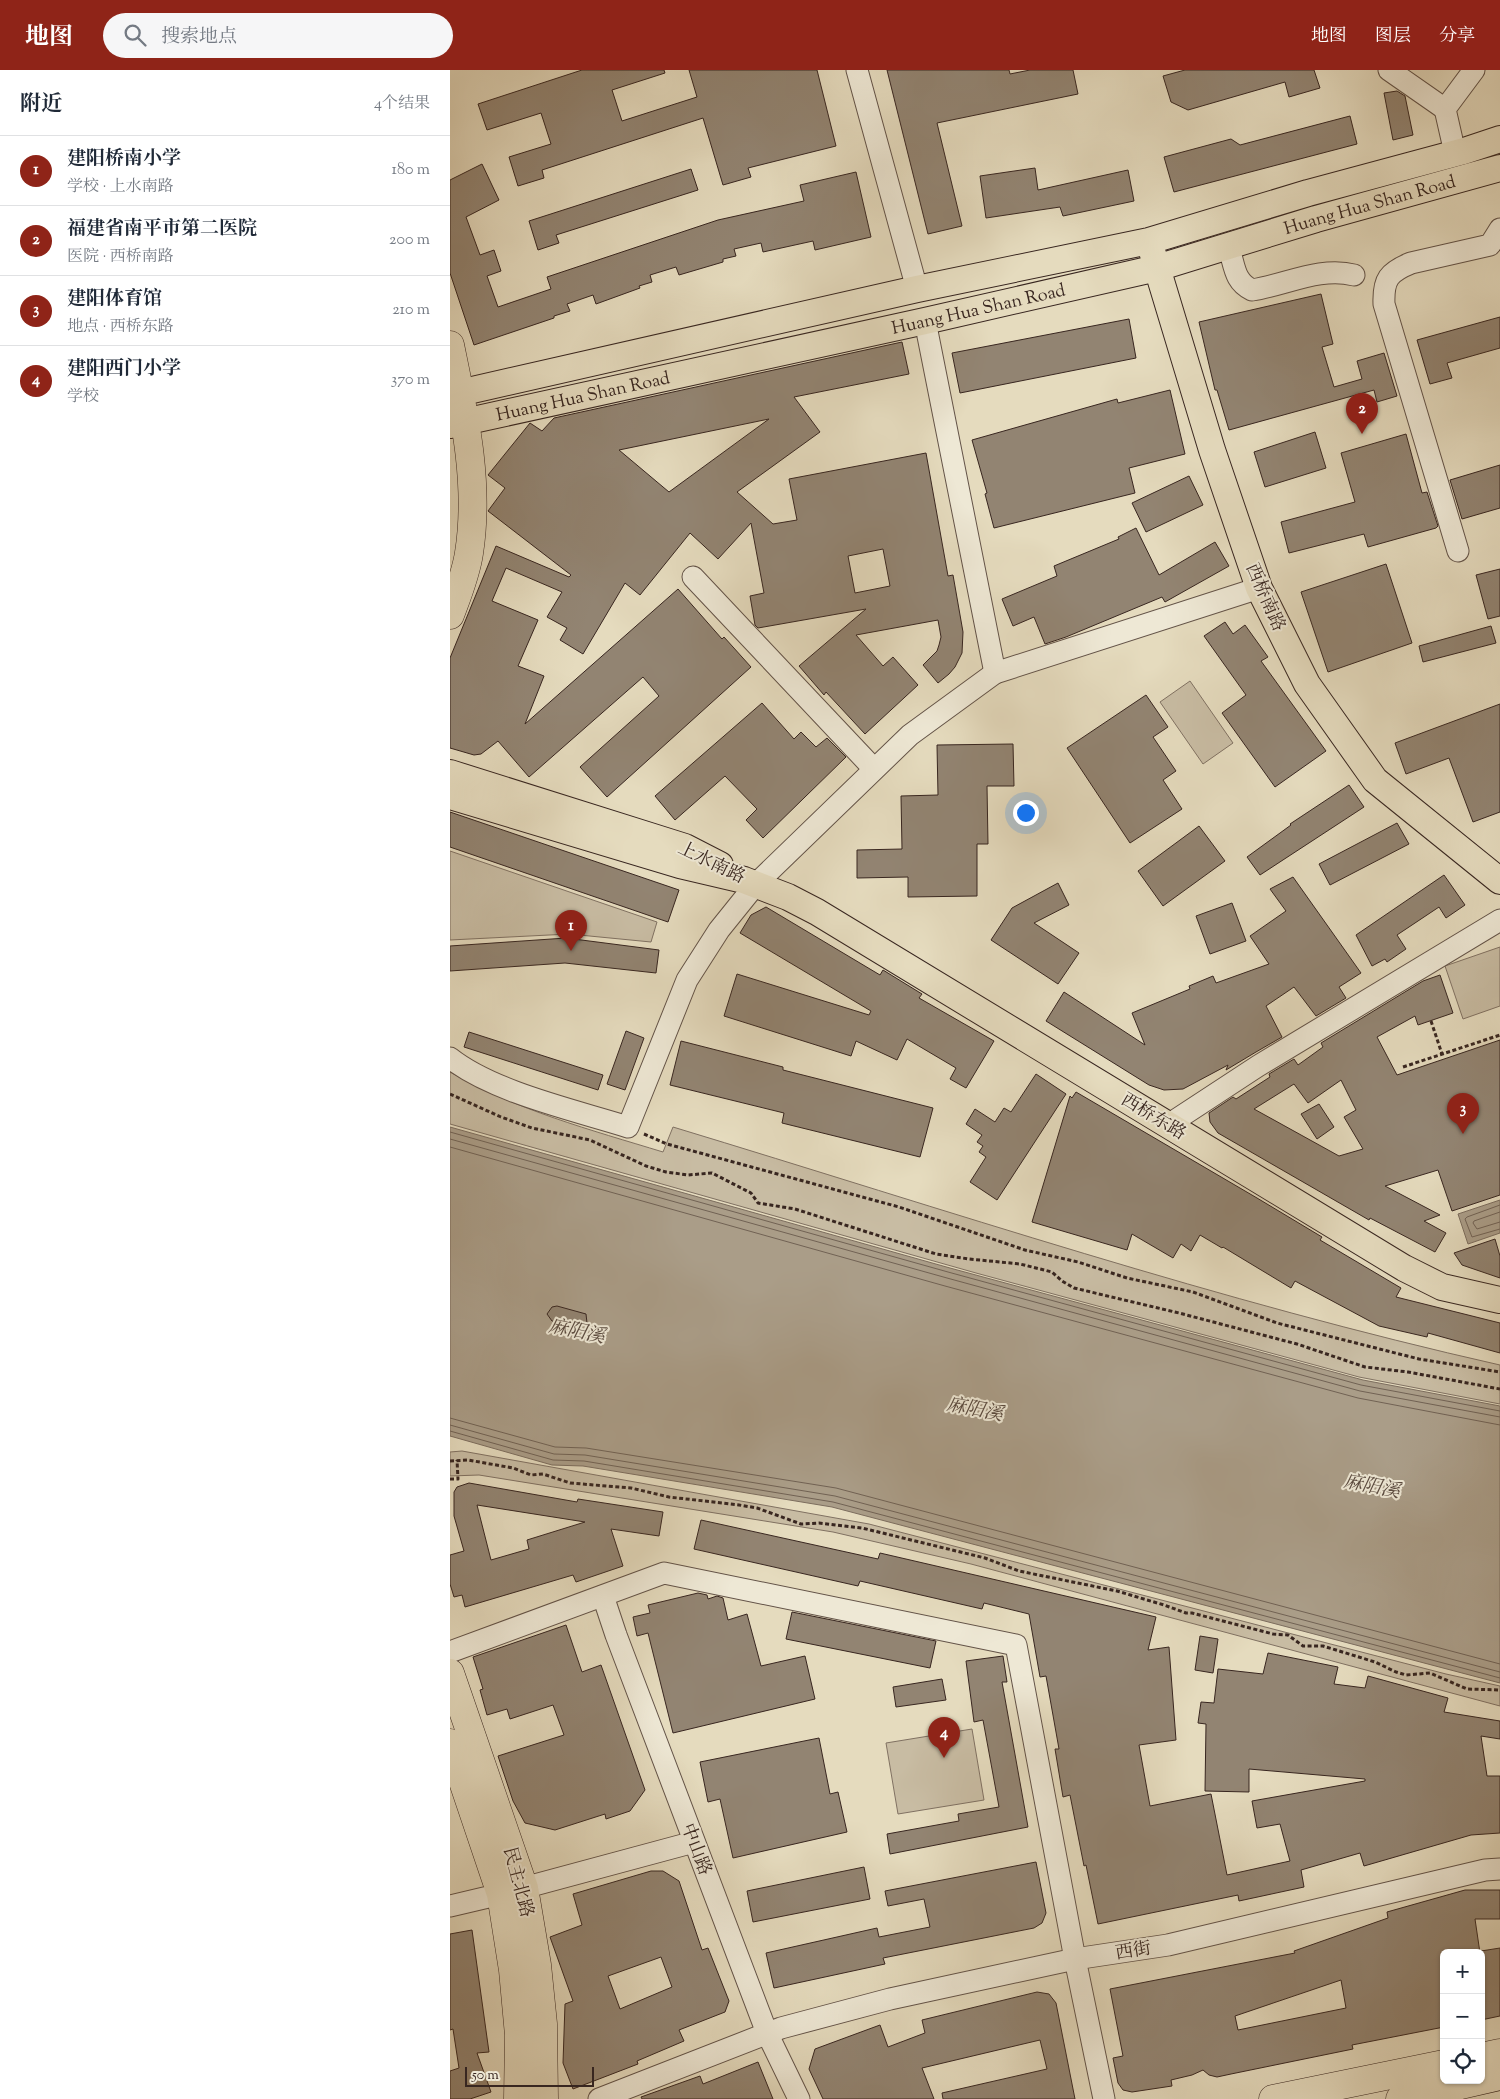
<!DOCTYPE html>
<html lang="zh">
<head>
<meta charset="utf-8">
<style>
	:root { --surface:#fff; --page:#f6f6f7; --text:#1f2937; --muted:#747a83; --line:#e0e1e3; --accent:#8f2418 }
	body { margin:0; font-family:"Sorts Mill Goudy","Noto Serif SC",serif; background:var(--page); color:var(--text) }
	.controls { position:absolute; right:15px; bottom:15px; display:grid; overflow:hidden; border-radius:8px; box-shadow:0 1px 4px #0004 }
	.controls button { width:45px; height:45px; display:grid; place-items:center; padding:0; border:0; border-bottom:1px solid var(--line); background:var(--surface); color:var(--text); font:25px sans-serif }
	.scale { position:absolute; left:15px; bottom:12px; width:129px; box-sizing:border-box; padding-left:5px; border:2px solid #382620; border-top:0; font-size:14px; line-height:18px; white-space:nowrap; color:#382620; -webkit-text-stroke:4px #eee8d5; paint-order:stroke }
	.you { position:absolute; left:575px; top:742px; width:18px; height:18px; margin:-12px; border:4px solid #fff; border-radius:50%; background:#1a73e8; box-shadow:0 0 0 8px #1a73e833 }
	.badge { display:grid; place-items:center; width:32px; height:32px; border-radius:50%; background:var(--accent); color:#fff; font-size:16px; font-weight:700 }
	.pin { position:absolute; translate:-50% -41px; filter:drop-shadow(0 1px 2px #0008) }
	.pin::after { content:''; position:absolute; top:26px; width:18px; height:15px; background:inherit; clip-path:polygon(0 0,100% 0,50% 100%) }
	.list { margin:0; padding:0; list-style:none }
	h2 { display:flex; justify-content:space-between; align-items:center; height:65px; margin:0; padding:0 20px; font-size:21px }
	h2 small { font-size:16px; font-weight:400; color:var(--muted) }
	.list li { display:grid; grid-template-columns:32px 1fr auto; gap:15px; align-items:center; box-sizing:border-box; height:70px; padding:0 20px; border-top:1px solid var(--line) }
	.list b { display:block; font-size:19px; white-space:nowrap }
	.list p { margin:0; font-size:16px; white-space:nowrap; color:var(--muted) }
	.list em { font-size:16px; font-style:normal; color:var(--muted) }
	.icon { flex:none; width:28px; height:28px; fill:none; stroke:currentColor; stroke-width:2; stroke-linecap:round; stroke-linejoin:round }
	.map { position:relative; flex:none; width:1050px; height:2029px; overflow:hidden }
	header { display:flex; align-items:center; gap:30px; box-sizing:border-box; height:70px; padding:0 25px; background:var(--accent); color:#fff }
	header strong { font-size:24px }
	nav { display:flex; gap:28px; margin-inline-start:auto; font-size:18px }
	.search { width:350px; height:45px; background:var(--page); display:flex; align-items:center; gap:12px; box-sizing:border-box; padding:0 18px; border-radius:28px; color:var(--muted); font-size:19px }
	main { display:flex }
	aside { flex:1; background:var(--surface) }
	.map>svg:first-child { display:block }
	.green { fill:#c8bca3; stroke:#807162 }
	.water { fill:#aa9d88; stroke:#7c6d5e }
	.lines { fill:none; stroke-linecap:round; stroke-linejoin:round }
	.shore { stroke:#716254; stroke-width:1 }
	.building { fill:#928472; stroke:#382620; fill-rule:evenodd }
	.minor-casing { stroke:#635348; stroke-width:23 }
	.major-casing { stroke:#382620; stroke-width:28 }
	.highway-casing { stroke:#382620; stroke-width:29 }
	.path { stroke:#382620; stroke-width:3; stroke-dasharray:4 2.5; stroke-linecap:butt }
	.minor { stroke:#eee8d5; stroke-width:21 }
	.major { stroke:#e5dbbe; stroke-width:26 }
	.highway { stroke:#e5dbbe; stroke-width:28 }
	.labels { text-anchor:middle; stroke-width:4; stroke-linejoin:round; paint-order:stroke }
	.street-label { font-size:18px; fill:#382620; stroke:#eee8d5 }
	.water-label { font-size:19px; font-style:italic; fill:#5a4a3f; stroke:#eee8d5 }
</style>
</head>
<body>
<header>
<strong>地图</strong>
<div class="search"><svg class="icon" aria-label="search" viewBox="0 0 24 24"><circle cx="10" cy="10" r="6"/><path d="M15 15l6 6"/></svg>搜索地点</div>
<nav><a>地图</a><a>图层</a><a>分享</a></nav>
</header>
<main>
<aside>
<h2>附近<small>4个结果</small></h2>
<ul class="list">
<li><span class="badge">1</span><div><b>建阳桥南小学</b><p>学校 · 上水南路</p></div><em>180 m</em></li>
<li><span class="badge">2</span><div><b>福建省南平市第二医院</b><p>医院 · 西桥南路</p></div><em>200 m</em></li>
<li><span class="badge">3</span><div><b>建阳体育馆</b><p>地点 · 西桥东路</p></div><em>210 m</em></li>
<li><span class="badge">4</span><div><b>建阳西门小学</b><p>学校</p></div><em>370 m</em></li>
</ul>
</aside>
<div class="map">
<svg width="1050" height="2029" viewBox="0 0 1050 2029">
	<rect width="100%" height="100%" fill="#e5dbbe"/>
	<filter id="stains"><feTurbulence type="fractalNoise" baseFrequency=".004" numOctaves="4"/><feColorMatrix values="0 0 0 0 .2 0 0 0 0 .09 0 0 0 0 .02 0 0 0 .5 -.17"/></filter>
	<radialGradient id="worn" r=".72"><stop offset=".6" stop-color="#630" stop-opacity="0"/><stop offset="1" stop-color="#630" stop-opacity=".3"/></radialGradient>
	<g class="green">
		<polygon points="740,611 783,673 753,694 710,632"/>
		<polygon points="0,781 207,852 201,872 119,864 0,870"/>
		<polygon points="1050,877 1050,936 1013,949 995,896"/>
		<path d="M0 1002C66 1040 141 1060 213 1082L223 1057C497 1140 770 1232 1050 1295V1334L909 1307 526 1203 0 1054Z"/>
		<polygon points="12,1381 419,1454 996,1604 1050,1616 1050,1636 521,1494 383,1462 29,1405 0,1406 0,1382"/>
		<polygon points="522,1659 534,1730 448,1744 436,1673"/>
	</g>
	<g class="water">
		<polygon points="0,1057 500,1198 913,1310 1050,1336 1050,1613 382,1437 133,1396 102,1395 0,1366"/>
		<polygon points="1050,1130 1050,1163 1018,1174 1008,1144"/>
	</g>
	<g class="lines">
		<g class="shore">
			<polyline points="0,1062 498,1202 911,1315 1050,1341"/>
			<polyline points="0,1069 497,1208 910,1321 1050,1347"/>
			<polyline points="0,1077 495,1216 908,1328 1050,1355"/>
			<polyline points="1050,1135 1017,1147 1015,1149 1022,1167 1050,1159"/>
			<polyline points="1050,1142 1024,1151 1023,1153 1027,1159 1050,1152"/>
			<polyline points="0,1348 105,1377 136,1378 386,1418 1050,1594"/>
			<polyline points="0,1355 104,1384 135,1385 385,1426 1050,1602"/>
			<polyline points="0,1361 103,1390 134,1391 383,1432 1050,1608"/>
		</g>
	</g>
	<g class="building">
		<polygon points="132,0 214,0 215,3 162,20 172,51 247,27 239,0 367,0 386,76 298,98 301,107 273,115 253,48 92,100 94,108 68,116 59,87 101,74 91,43 37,60 28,34"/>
		<polygon points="437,0 559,0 560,4 580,0 623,0 628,24 487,53 512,156 478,164"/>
		<polygon points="735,0 864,0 870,18 839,27 835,12 738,40 721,32 713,6"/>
		<polygon points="947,21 955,26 963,65 943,70 934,23"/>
		<polygon points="900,46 907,74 724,122 714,87 781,69 790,75"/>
		<polygon points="32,94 49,130 16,147 30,185 44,180 51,201 37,206 48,237 101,219 97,207 268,150 354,131 350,115 406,102 421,167 365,180 363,171 313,182 311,173 284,179 286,186 273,189 273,192 229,205 226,197 200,205 202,212 189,216 190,218 146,234 143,225 117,234 120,241 104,246 104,248 24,275 0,203 0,110"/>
		<polygon points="585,98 588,120 678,100 684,131 613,146 610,137 536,148 530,106"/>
		<polygon points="241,99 248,120 106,165 109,173 88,180 79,151"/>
		<polygon points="871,224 883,274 872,277 884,317 912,309 907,291 934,283 947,326 927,332 924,320 779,360 767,320 765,320 749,252"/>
		<polygon points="1050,247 1050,278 997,293 1002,308 980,314 967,270"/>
		<polygon points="679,249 686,288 510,323 502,283"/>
		<path d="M452 272 459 304 344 327 370 362 287 422 323 454 347 450 339 409 476 383 498 506 503 505 513 562 512 583 505 597 499 604 488 613 473 595 487 581 489 575 491 567 488 550 406 565 433 596 443 587 468 615 415 664 376 622 374 625 349 596 416 539 308 558 305 555 300 526 314 523 301 453 268 489 240 463 190 525 175 513 133 584 110 570 117 558 97 547 112 522 56 498 42 531 88 550 68 596 94 606 75 654 228 519 272 569 274 567 301 597 157 727 130 697 209 626 193 607 79 707 48 671 31 684 24 685 0 678V588L46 476 119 507 121 505 38 441 55 418 38 405 80 353 92 361 104 348ZM319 349 219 422 169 380ZM433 479 440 516 405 523 398 486Z"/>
		<polygon points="720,320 735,384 679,398 685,423 544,458 535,424 537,423 522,370 667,329 668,333"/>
		<polygon points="865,362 876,398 815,417 804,382"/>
		<polygon points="956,364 972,423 977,422 988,456 986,458 918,477 914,464 839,483 831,452 905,432 891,383"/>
		<polygon points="1050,395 1050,438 1012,449 1000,410"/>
		<polygon points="739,406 753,435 696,462 682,433"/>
		<polygon points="686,458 709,505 765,472 779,496 715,532 712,527 616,567 595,574 584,547 563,556 552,529 607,506 604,496 669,469 668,467"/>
		<polygon points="936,494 962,573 878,602 851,522"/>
		<polygon points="1050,499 1050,546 1038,549 1026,505"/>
		<polygon points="775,552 783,564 795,555 818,587 811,591 876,681 825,717 772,643 796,625 754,566"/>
		<polygon points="1041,556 1046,573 973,592 969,576"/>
		<polygon points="696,625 718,657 703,667 726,701 713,710 732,739 680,773 617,678"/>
		<polygon points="312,633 344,669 351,662 366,677 377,668 396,687 313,768 296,750 307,739 275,706 225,750 205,726"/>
		<polygon points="1050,634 1050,742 1023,752 999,688 956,704 945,673"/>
		<polygon points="563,674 564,716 537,716 538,774 527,774 527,826 458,827 458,807 407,808 407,780 452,779 451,726 488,725 487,675"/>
		<polygon points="899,715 914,737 810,805 797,787 841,755 840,754"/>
		<polygon points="0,742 229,820 218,852 0,777"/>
		<polygon points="947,753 959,774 880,815 869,794"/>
		<polygon points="749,756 775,791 713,836 688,801"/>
		<polygon points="994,805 1015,835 996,848 989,837 947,865 956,879 937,892 935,889 922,896 906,865"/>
		<polygon points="843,807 911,903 889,917 896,928 866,946 844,917 816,936 832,967 806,982 776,1000 778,995 733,1019 714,1020 699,1015 596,951 614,922 695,975 682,943 740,919 739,916 763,906 766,913 819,894 800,866 836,841 820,819"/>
		<polygon points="608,813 619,835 584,853 629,883 608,914 541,870 562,838"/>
		<polygon points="782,833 796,871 760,884 746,846"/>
		<polygon points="316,837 430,905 433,900 472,924 469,928 544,971 516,1018 500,1009 506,998 457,969 447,990 406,971 401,986 274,946 287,904 419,945 421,941 290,863 301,845"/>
		<polygon points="116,868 209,880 206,903 115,893 0,901 0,876"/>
		<path d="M990 905 1003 943 968 955 965 946 927 967 947 1005 1050 970V1125L1002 1141 988 1100 935 1116 990 1145 974 1151 996 1163 985 1182 920 1148 919 1150 768 1063 760 1052 759 1043 783 1027 786 1029 820 1007 819 1004 844 989 848 995 873 977 871 973 973 911ZM891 1010 906 1040 894 1047 913 1079 889 1086 804 1039 844 1014 858 1033Z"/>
		<polygon points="176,961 194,968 175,1020 157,1014"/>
		<polygon points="19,962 153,1005 148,1020 14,977"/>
		<polygon points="231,971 333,997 333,1000 483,1038 470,1087 332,1053 334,1043 220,1015"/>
		<polygon points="586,1004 616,1024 547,1130 520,1112 536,1087 529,1082 533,1076 527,1072 532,1065 516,1054 525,1039 545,1052 554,1038 561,1042"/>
		<polygon points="626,1022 807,1128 872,1167 870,1170 951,1218 946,1227 1050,1253 1050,1283 978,1263 977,1267 929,1256 845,1211 841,1218 773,1177 772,1178 750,1165 741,1181 731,1174 723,1188 682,1164 677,1180 582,1152 620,1026 622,1028"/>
		<polygon points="869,1034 884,1057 867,1069 851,1044"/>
		<polygon points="1045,1169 1050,1186 1050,1208 1012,1195 1004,1183"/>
		<polygon points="107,1236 136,1244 137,1253 129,1258 102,1251 97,1244 102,1237"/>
		<path d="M19 1413 127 1432 128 1429 213 1442 209 1466 161 1459 173 1496 126 1512 123 1505 15 1537 12 1525 4 1527 0 1514V1485L14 1481 4 1446V1422L7 1417ZM27 1435 135 1452 77 1470 79 1479 41 1490Z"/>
		<polygon points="251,1450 428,1489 430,1483 706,1547 698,1580 719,1577 726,1670 689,1675 700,1736 761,1724 777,1805 840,1791 830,1754 807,1758 802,1731 915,1711 915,1709 799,1699 799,1722 755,1721 756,1654 748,1653 751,1632 764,1633 768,1599 813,1604 818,1583 888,1597 884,1614 915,1618 918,1606 998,1628 994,1642 1050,1651 1050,1669 1031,1666 1037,1706 1050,1706 1050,1763 1021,1765 914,1796 910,1783 851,1800 854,1817 789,1831 788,1825 648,1854 636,1795 634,1796 620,1725 613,1727 605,1679 609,1679 596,1606 590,1607 579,1544 534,1533 532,1539 410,1511 408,1516 244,1479"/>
		<polygon points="248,1523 257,1525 258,1529 267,1526 273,1528 278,1550 297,1544 311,1596 355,1586 365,1629 223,1663 198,1563 187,1566 183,1547 200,1543 198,1535"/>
		<polygon points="342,1542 486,1571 480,1598 336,1569"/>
		<polygon points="116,1555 132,1602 151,1595 195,1720 180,1741 156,1749 155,1744 105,1760 75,1753 63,1731 48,1686 114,1665 103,1635 60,1649 57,1639 37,1645 30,1620 33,1619 23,1587"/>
		<polygon points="750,1566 768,1569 763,1603 745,1600"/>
		<polygon points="553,1586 557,1612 552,1612 578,1757 440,1784 437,1764 509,1751 508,1744 549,1737 533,1650 524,1652 516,1591"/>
		<polygon points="492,1609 496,1630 446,1637 443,1617"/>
		<polygon points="369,1668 380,1724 388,1722 397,1762 283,1788 270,1729 258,1732 250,1692"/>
		<polygon points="586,1792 596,1843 592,1853 584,1858 433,1888 435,1894 324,1918 316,1883 427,1858 429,1867 480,1857 474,1829 438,1836 435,1821"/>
		<polygon points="414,1797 420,1829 303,1852 297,1821"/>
		<path d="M201 1801H213L229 1811 252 1880 258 1878 279 1931 275 1942 229 1960 234 1971 187 1991 188 1994 123 2019 113 1993 115 1934 123 1931 100 1867 132 1855 123 1824ZM211 1887 222 1917 170 1939 158 1906Z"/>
		<path d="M1015 1820H1050V1849H1025L1030 1883H994V1957L902 1975 903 1979 781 2004 767 2007 759 2005 753 2000 742 2005 721 2010 722 2016 682 2022 673 2020 668 2013 663 1988 673 1986 660 1919 845 1883 844 1881 938 1848 937 1842ZM891 1910 896 1938 788 1960 785 1946Z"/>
		<polygon points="22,1860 39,1982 27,1983 41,2022 20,2029 0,2029 0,2001 9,1998 3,1959 0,1960 0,1864"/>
		<polygon points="1050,1878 1050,1946 1031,1950 1031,1881"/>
		<polygon points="587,1922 599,1924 606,1933 625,2029 493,2029 492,2023 597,1999 590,1970 472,1998 484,2029 373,2029 359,1999 365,1979 430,1955 438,1977 475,1963 472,1950"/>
		<polygon points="308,1992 323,2029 192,2029 191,2027 250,2006 253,2014"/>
	</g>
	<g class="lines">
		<defs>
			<g id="minor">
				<polyline points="407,0 467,219"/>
				<polyline points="939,0 995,39"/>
				<polyline points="1005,83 995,39 1024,0"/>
				<path d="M778 176C785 194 783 211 802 220 835 215 871 196 904 205"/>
				<polyline points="475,251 545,603"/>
				<path d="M1008 481 934 234C933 209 939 202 961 193L1040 175 1050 159"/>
				<polyline points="243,507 424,699"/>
				<path d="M0 988C43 1022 124 1040 178 1057L237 910 269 860 306 814 460 665 545 603 809 518"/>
				<polyline points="718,1055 808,996 1050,850"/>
				<polyline points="153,1526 166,1565 317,1963 349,2029"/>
				<polyline points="0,1582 214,1503 566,1575 625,1889 654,2029"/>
				<polyline points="0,1836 51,1824 244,1772"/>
				<polyline points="149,2029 331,1958 440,1929 625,1889 718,1875 1035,1800 1050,1799"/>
			</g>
			<g id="major">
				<polyline points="702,181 762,380 809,518 857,614 925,710 1050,811"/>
				<polyline points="0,325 467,219 699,171 858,123 1014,81 1050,69"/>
				<path id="s1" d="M0 355 475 251 707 198 866 149 1050 98"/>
				<polyline points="0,703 235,777 270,795"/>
				<polyline points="0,726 230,795 294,810 338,827 367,842 954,1198 992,1217 1050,1230"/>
			</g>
			<g id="highway">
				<path d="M0 275C14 343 30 413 19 483 16 504 7 526 0 545"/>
				<polyline points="0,1603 74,1818 87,1895 93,1954 94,2029"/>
				<polyline points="0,1673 51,1824 63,1900 69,1965 68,2029"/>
				<polyline points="1031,1987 1050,1983"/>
				<polyline points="823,2029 994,1994"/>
				<polyline points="950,2029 1050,2006"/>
			</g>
		</defs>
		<use href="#minor" class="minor-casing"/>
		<use href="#major" class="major-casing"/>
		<use href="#highway" class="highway-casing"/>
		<g class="path">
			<polyline points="981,951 992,984"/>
			<polyline points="953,997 1050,965"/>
			<polyline points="0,1024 51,1047 82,1058 140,1070 196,1096 216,1102 238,1105 262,1103 301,1123 308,1133 345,1139 486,1184 519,1189 570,1194 602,1202 612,1211 624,1218 729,1243 847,1274 915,1297 958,1302 1050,1319"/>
			<polyline points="194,1064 217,1074 449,1137 575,1180 628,1192 677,1208 743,1222 827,1253 969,1289 1050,1302"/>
			<polyline points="0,1391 18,1390 63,1398 81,1405 93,1404 120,1413 181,1418 219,1427 289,1435 307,1438 351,1454 369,1453 412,1458 535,1488 569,1501 667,1521 714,1535 736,1543 742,1543 823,1564 838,1565 853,1576 873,1576 925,1592 946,1602 956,1605 980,1603 1017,1619 1050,1620"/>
			<polyline points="0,1409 8,1409 7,1390"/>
		</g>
		<use href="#minor" class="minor"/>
		<use href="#major" class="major"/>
		<use href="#highway" class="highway"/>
	</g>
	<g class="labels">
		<g class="street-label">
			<text dy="6" stroke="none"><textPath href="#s1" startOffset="946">Huang Hua Shan Road</textPath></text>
			<text dy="6" stroke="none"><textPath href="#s1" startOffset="541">Huang Hua Shan Road</textPath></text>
			<text dy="6" stroke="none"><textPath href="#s1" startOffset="136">Huang Hua Shan Road</textPath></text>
			<text transform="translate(816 527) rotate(66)" y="6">西桥南路</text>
			<text transform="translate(262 792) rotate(26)" y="6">上水南路</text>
			<text transform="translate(704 1046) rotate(31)" y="6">西桥东路</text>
			<text transform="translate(247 1779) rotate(69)" y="6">中山路</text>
			<text transform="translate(69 1812) rotate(75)" y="6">民主北路</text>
			<text transform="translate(683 1880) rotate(-9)" y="6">西街</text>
		</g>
		<g class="water-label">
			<text transform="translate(127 1260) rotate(12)" y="7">麻阳溪</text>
			<text transform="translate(525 1338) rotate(11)" y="7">麻阳溪</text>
			<text transform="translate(922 1415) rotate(11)" y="7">麻阳溪</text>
		</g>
	</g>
	<rect width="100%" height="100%" filter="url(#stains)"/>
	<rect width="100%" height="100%" fill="url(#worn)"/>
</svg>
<div class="controls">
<button>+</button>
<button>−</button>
<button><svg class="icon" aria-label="locate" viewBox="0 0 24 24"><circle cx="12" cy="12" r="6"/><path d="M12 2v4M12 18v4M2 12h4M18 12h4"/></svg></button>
</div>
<div class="scale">50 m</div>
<div class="you"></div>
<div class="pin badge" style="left:121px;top:881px">1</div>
<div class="pin badge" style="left:912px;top:364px">2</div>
<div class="pin badge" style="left:1013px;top:1064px">3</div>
<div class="pin badge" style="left:494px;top:1688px">4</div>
</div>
</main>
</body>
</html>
